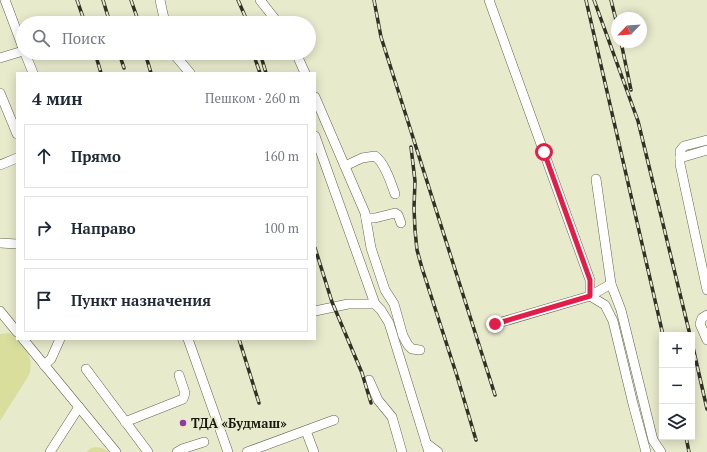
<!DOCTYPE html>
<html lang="ru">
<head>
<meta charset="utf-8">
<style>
	:root { --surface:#fff; --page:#f6f6f7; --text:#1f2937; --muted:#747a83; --line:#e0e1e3 }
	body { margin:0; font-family:"PT Serif",serif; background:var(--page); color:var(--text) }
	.controls { position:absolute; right:12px; bottom:12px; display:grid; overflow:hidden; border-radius:0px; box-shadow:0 2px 10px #0003 }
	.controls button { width:36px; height:36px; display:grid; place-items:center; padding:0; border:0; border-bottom:1px solid var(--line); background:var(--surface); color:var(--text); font:20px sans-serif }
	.compass { position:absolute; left:611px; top:12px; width:36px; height:36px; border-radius:50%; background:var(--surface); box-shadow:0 2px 10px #0003; rotate:245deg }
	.stop { position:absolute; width:12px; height:12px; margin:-9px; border:3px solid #e11d48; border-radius:50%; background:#fff }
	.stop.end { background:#e11d48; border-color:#fff; box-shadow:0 1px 4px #0008 }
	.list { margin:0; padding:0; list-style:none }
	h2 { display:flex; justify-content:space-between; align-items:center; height:52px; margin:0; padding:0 16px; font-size:17px }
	h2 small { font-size:13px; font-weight:400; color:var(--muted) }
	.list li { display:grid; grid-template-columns:26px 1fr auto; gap:12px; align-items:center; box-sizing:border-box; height:64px; margin:0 8px 8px; padding:0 8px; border:1px solid var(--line); border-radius:0px }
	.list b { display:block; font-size:15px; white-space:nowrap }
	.list em { font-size:13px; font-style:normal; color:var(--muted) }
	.icon { flex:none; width:22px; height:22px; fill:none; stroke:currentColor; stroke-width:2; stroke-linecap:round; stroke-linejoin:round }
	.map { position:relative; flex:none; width:707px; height:452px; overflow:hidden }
	.search { position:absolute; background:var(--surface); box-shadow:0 2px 10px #0003; left:16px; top:16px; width:300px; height:44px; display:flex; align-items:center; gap:10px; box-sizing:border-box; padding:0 14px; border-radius:22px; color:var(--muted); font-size:15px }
	.panel { position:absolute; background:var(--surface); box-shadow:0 2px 10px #0003; left:16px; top:72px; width:300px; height:268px; border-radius:0px }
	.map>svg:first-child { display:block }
	.green { fill:#dade9d }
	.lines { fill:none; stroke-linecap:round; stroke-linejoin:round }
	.minor-casing { stroke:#62644a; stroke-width:10 }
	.minor { stroke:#fff; stroke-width:9 }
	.rail-casing { stroke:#313125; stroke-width:3.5 }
	.rail { stroke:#e8eacc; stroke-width:2; stroke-dasharray:6; stroke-linecap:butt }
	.route { stroke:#e11d48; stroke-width:5 }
	.poi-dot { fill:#9139a5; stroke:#e8eacc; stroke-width:1.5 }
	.labels { text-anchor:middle; stroke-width:4; stroke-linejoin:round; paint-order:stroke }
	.poi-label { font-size:13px; font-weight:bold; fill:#18180e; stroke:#e8eacc; text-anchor:start }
</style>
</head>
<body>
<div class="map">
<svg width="707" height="452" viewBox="0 0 707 452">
	<rect width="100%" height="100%" fill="#e8eacc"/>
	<g class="green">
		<path d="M9 333C24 342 35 357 29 375L0 421V334Z"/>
		<polygon points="97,447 102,448 109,452 86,452 91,448"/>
	</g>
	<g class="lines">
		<defs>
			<g id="minor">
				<polyline points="5,0 23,48"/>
				<polyline points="160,0 165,23"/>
				<polyline points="260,0 278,23"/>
				<polyline points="489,0 590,280 590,296 605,305 613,321 633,404 646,452"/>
				<polyline points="25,53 33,73"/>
				<polyline points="173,53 190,73"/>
				<polyline points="296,53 305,73"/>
				<polyline points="0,58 23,51"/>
				<polyline points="0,93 17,134"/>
				<polyline points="315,97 365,213 371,248 385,290 394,304 403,336 408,345 412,349 420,350"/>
				<polyline points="315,136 375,304"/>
				<polyline points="707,150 680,158 680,164 707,290"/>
				<polyline points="680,158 680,151 684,146 707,140"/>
				<polyline points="0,165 17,158"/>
				<path d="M345 166 362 158 375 156C385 163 391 183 395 194"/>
				<polyline points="596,179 611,284 621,310 653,440 661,452"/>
				<polyline points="366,218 375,218 395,213 398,215 401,223"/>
				<polyline points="0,243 17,244"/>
				<polyline points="0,311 17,332"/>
				<polyline points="315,311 348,304 375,304 381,310 389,323 429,452"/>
				<polyline points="707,315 702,318 700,324 707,340"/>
				<polyline points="495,324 590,296 611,284"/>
				<polyline points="23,339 116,452"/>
				<polyline points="188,339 228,452"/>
				<polyline points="44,365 51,359 60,339"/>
				<polyline points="86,369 148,452"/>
				<polyline points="369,380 378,400 392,417 402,452"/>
				<polyline points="125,422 183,399 185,393 179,375"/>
				<polyline points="306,431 314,452"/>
				<polyline points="426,443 438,452"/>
				<polyline points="50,452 79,407"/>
				<polyline points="177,452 182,449 204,442"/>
				<polyline points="247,452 334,420"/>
			</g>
		</defs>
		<use href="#minor" class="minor-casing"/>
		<use href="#minor" class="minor"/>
		<defs>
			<g id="rail">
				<polyline points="77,0 85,23"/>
				<polyline points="103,0 110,23"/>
				<polyline points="131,0 139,23"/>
				<polyline points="238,0 248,23"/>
				<polyline points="374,0 381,37 495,395"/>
				<polyline points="586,0 663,335"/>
				<polyline points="594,0 638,121 690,335"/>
				<polyline points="611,0 617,24"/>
				<polyline points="621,42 631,90"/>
				<polyline points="95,53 101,73"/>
				<polyline points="119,53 124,68"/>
				<polyline points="145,53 151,73"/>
				<polyline points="253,53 260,73"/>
				<polyline points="260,53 266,73"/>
				<polyline points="411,147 415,181 414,208 415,230 417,250 422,268 457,376 476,440"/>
				<polyline points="315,248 332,302 362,373 371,403"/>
				<polyline points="239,339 259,403"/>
				<polyline points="692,343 707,409"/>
				<polyline points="686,437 689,452"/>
			</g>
		</defs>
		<use href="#rail" class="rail-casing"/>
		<use href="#rail" class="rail"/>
	</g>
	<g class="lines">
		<polyline class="route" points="495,324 590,296 590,280 544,152"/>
	</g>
	<circle class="poi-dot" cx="183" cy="423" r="4"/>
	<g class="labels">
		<g class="poi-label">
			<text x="191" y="428">ТДА «Будмаш»</text>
		</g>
	</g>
</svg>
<div class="controls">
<button>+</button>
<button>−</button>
<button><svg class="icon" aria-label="layers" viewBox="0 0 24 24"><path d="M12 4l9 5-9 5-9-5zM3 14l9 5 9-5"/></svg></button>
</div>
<svg class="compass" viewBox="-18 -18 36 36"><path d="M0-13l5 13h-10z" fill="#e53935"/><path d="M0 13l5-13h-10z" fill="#747a83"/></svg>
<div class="stop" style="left:544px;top:152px"></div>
<div class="stop end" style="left:495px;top:324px"></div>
<div class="search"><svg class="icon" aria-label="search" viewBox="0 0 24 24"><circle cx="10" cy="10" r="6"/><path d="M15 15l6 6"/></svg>Поиск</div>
<section class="panel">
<h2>4 мин<small>Пешком · 260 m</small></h2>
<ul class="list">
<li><svg class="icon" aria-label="ahead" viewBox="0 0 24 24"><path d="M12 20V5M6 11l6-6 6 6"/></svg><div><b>Прямо</b></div><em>160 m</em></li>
<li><svg class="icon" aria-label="right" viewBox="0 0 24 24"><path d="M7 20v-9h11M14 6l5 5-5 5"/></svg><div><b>Направо</b></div><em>100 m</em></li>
<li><svg class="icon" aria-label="arrive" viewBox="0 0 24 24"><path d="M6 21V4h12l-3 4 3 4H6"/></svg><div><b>Пункт назначения</b></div></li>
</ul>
</section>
</div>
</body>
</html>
